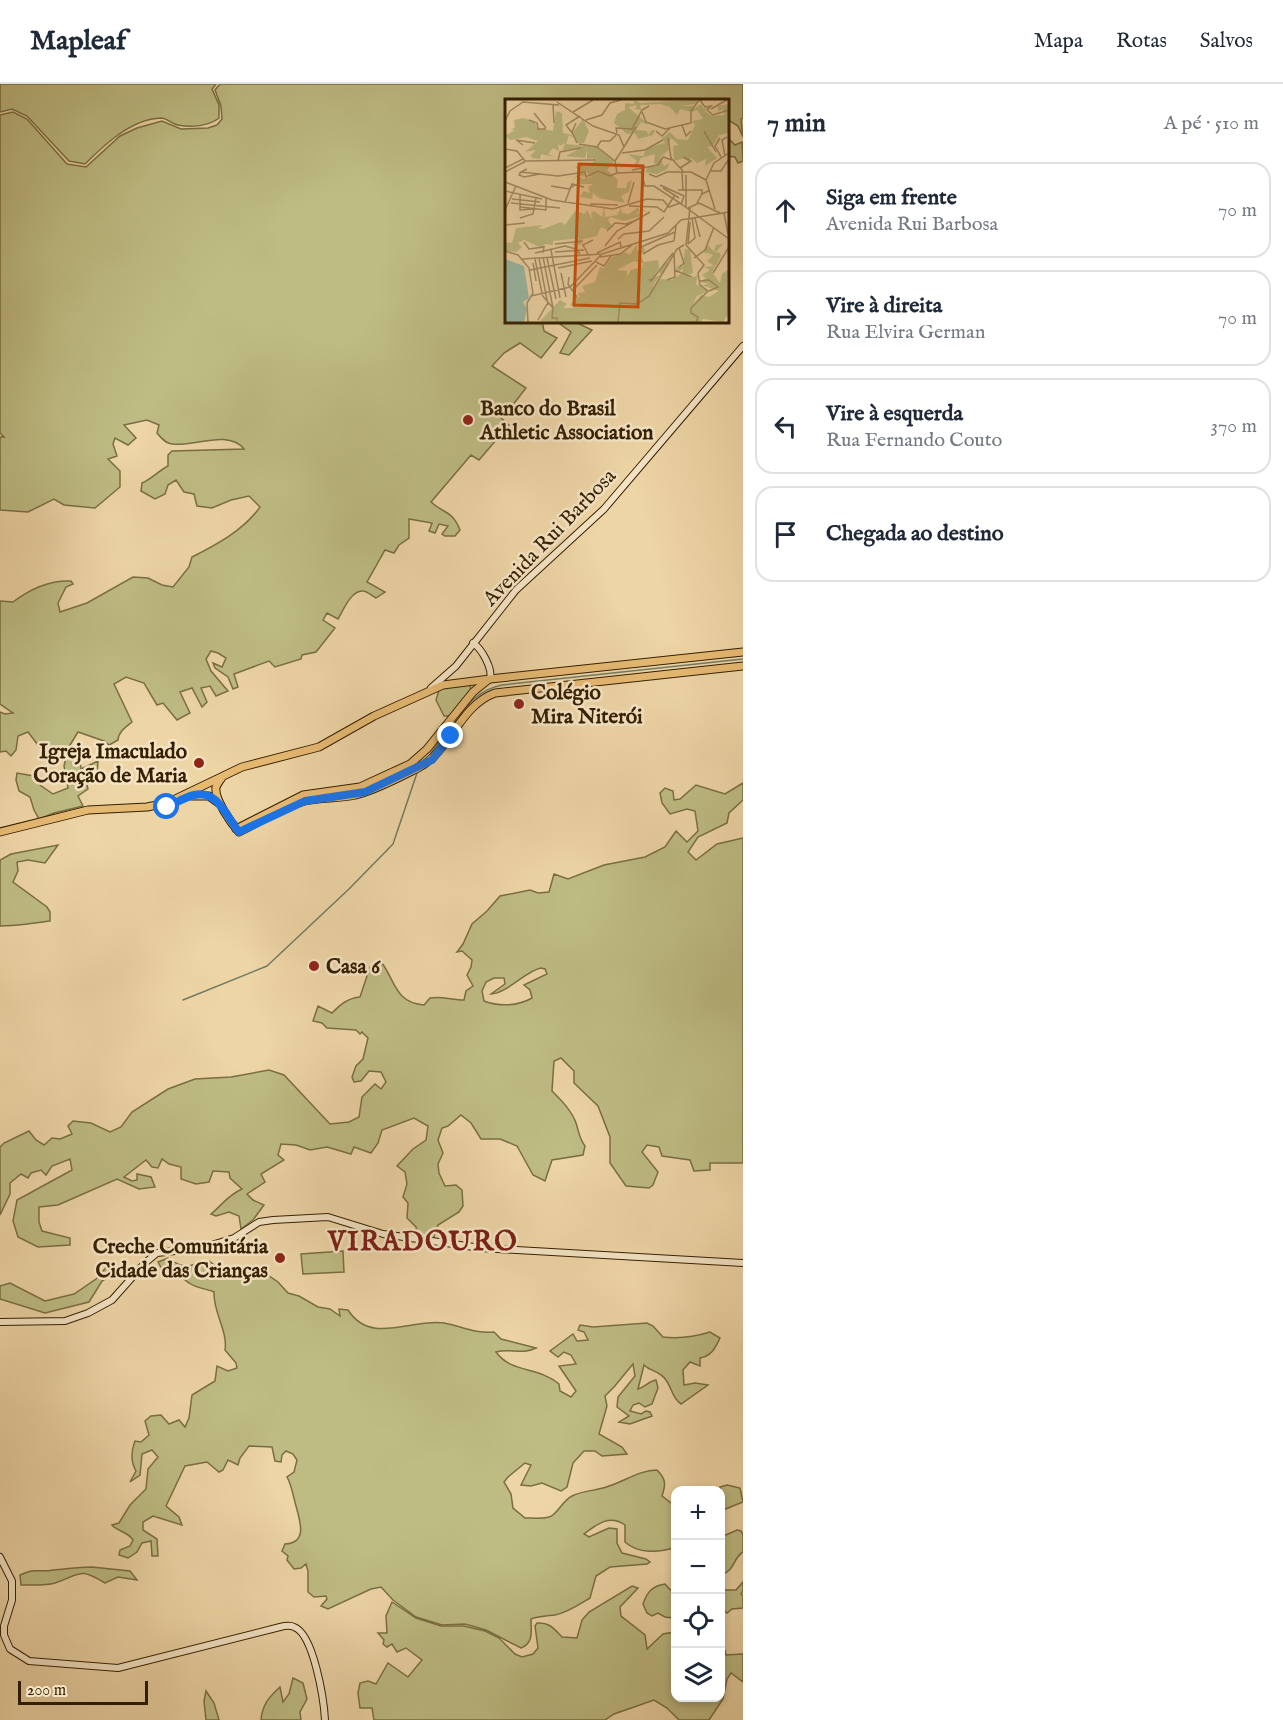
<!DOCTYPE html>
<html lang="pt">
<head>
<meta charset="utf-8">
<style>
	:root { --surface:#fff; --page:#f2f2f3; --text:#1f2937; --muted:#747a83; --line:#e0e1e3 }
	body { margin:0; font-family:"IM FELL English",serif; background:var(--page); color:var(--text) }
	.controls { position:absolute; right:18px; bottom:18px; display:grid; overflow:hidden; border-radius:12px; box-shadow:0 3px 9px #0003 }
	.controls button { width:54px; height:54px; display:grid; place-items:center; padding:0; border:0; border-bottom:2px solid var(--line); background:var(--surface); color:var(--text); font:30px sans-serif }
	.scale { position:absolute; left:18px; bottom:15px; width:130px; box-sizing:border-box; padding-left:6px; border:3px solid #341f00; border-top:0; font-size:16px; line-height:21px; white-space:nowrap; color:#341f00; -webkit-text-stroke:4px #f4e4c5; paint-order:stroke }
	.stop { position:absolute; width:18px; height:18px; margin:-14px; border:4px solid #1a73e8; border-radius:50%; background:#fff }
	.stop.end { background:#1a73e8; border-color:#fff; box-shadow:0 2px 6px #0008 }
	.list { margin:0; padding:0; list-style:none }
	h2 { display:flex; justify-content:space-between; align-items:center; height:78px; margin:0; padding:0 24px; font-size:26px }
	h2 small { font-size:20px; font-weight:400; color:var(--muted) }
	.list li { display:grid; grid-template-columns:39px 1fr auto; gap:18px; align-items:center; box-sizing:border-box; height:96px; margin:0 12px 12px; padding:0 12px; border:2px solid var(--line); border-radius:18px }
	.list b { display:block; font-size:22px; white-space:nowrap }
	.list p { margin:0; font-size:20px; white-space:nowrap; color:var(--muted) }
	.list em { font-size:20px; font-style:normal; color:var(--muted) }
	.icon { flex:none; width:33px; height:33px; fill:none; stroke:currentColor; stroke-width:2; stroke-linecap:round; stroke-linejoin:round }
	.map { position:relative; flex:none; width:743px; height:1636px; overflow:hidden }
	header { display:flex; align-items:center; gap:36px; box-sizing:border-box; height:84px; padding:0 30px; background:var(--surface); border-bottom:2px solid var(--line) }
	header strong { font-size:28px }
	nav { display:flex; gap:33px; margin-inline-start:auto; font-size:21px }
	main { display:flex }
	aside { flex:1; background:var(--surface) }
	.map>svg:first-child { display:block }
	.green { fill:#bebc83; stroke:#796e42; stroke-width:1.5; fill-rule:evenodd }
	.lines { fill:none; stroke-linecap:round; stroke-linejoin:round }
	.stream { stroke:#717b64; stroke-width:1.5 }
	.secondary-casing { stroke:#341f00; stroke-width:8 }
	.primary-casing { stroke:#341f00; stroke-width:9 }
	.secondary { stroke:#f4e4c5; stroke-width:6 }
	.primary { stroke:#e7ba73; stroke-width:7 }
	.route { stroke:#1a73e8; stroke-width:8 }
	.poi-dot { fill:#8f2418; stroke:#f4e4c5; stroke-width:2 }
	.labels { text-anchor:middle; stroke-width:5; stroke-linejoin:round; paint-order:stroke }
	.poi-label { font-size:21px; font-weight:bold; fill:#341f00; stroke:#f4e4c5; text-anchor:start }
	.street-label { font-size:21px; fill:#341f00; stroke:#f4e4c5 }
	.district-label { font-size:27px; font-weight:bold; letter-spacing:1.5px; fill:#7a1f14; stroke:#f4e4c5 }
	.inset-road { fill:none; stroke:#a48c64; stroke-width:1.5 }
	.view { fill:#cd500a; fill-opacity:0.15; stroke:#cd500a; stroke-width:3 }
	.inset-edge { fill:none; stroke:#341f00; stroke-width:3 }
</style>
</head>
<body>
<header>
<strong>Mapleaf</strong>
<nav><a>Mapa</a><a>Rotas</a><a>Salvos</a></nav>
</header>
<main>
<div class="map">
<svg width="743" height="1636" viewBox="0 0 743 1636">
	<rect width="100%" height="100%" fill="#eed5a6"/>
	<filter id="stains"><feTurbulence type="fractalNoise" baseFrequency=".00333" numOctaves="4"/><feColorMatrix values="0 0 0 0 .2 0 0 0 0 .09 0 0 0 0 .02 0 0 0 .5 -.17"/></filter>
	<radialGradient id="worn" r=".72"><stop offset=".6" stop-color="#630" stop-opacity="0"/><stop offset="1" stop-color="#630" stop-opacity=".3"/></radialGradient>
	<g class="green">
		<path d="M0 0H216L212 5 219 21V34C209 42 191 44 178 41 172 40 167 34 161 34 131 35 104 61 85 80L69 77 27 32 12 25 0 28Z"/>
		<path d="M220 0H743V34L741 35 743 53 738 42 730 37 727 38 726 16H506V237H573L592 246 569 271 560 269 571 248 557 238 542 237 544 247 557 254 541 274 520 259 504 269 492 282 526 304 508 327 505 326 499 332 509 341 479 376 471 371 431 418C444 430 452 426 460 446L455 452H445L442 450 448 442 439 440 435 449 429 447 432 439 409 435V454L399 461 394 469 385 466 367 498 385 508 376 514C372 512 367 507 363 507 351 506 343 527 338 535L327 529 323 536 335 544 316 568 302 571 301 575 275 583 269 577 234 590 238 603 233 605 228 593 215 584 213 579 222 583 226 574 218 569 211 567 206 575 211 587 228 607 216 612 210 602 201 604 207 618 202 623 192 604 180 608 190 629 177 636 163 619 157 621 144 599 126 593 114 600 132 638C126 643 118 648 118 656L109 661 104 657 78 648 70 661 71 668 80 676 81 685 98 677 97 692 85 694 88 705 78 712 83 722 54 729 39 735 34 726 30 713 19 707 16 696 17 689 34 692 40 701 53 710 68 704 64 682 66 674 56 672 47 673 28 648 18 652 16 666 11 672 6 667 0 668V628L5 630 13 629 0 620V517L13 518C30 505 50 496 71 497L73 500 66 503 58 519 60 528 87 519 133 493 148 494 162 501 173 503 189 483 192 473C216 461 244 446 260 423L249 412 231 416 212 424 197 422 194 410 184 408 176 396 168 401 165 410 155 415 141 407 142 399C152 395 158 387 168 382V371L172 367 244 365C228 345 194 363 173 360 166 360 161 354 157 349L159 341 147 336 124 341 136 354 128 361 115 354 113 360 117 372 108 375 120 387V403L95 424 64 421 54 415 28 428 0 426V353H4L0 349V31L13 28 27 35 67 80 86 83 120 52 137 44 162 37 181 45 208 44 217 41 222 35 221 22 215 6Z"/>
		<polygon points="727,53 735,61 742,58 743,77 738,79 735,73 727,72"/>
		<polygon points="470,601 471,606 450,632 444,632 436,616 439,606 448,602"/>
		<path d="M743 699V716L729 729 727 739 698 753 688 768 696 776 717 760 743 754V1079H710V1086L694 1087 690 1076 662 1072 659 1063 647 1061 642 1068 658 1088 653 1101 649 1104 626 1102 610 1079V1053L598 1022 574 999V987L561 974 554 977 552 1007C561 1016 572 1027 576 1039 579 1048 579 1054 585 1062L583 1071 552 1076 545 1097 533 1091 517 1062 500 1055H481L471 1039 461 1031 448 1042 442 1044 438 1056 443 1069 438 1080 439 1089 445 1102 456 1101 462 1106 463 1122 459 1128 438 1141 433 1156 419 1155 416 1143 407 1134 408 1119 403 1113 407 1100 405 1088 397 1082 413 1065 426 1056 428 1042 414 1034 382 1046 378 1059 371 1069 354 1063 351 1070 327 1063 310 1066 296 1061 281 1060 278 1071 284 1076 261 1090 265 1098 247 1110 253 1116 264 1121 253 1136 241 1145 239 1132 229 1128 216 1132 211 1130C222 1121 228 1111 242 1105L230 1094 229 1088 213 1087 209 1098 196 1100 181 1095V1083L169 1080 162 1075 158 1084 152 1083 146 1076 124 1093 132 1097 137 1096V1090L151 1093 155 1103 139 1105 117 1095 58 1121 39 1123V1138L42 1147 70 1154V1161L38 1163 18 1153 13 1137 17 1116 72 1086 70 1075 52 1082 46 1091 41 1086 31 1089 28 1094 21 1090 10 1099V1110L0 1131V1063L4 1059 29 1047 36 1056 44 1061 52 1054 60 1055 72 1050 68 1042 73 1037 91 1039 110 1048 121 1043 132 1028 168 1005 195 995 231 993 269 986 284 991 330 1040 349 1038 359 1033 362 1013 375 1000 381 1005 386 998 381 988 369 987 361 997 354 998 352 993 356 982 363 975 368 954 362 948 360 950 356 946 327 944 322 939 313 937 318 922 332 929C341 920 348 914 360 913L370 883 382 879C396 899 396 919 424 921L430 914C442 912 452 916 464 916L466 907 473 902 467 891 471 883 472 876 462 867 457 868 463 860 472 840 487 827 500 812 530 806 538 809 549 808 554 790 568 795 604 781 645 773 665 763 676 747 687 758 698 747 695 727 687 725 670 730 662 719 660 709 665 704 673 707 674 716 680 715 696 701 725 710ZM541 884 545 885 547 890 524 901 530 906 532 914C518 922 500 923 484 917L482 907 486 898 494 894H504L505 900 491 910C506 910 527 886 541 884Z"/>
		<path d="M58 761 45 779 28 776 17 778 18 787 13 798 47 823 50 828V837C33 839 17 842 0 842V776L11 770Z"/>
		<polygon points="343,1167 344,1188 303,1190 301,1170"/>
		<path d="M168 1174C188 1188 189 1180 209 1177L217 1183 232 1188 259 1185 278 1198 288 1209 299 1212 318 1223 330 1225 340 1232 339 1225 348 1226C371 1262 412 1234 444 1239 461 1242 476 1250 494 1248L501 1255 536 1264C522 1271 510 1264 496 1268 512 1290 538 1282 559 1300L560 1307 571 1313 576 1307 559 1282 576 1280 571 1271 564 1268 558 1273 550 1267 573 1250 577 1257 588 1256 584 1248 578 1246 580 1241 593 1243 647 1239 653 1242 663 1253C680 1255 694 1253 710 1248L720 1254C715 1264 712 1272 700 1274V1282L690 1278 683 1286 684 1301 695 1299 708 1301 681 1320C670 1313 672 1298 661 1291 655 1286 650 1287 644 1281L638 1305C645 1303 649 1297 656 1296L658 1304 652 1320 645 1323 639 1319 633 1321 630 1327 641 1330 646 1327 650 1328 652 1332 630 1340 619 1338 629 1332 617 1323 618 1313 635 1292 633 1280 614 1303 605 1312 607 1322 599 1350 622 1363 627 1370 602 1372 595 1367H584L573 1379 567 1403 561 1407 542 1399 531 1402 521 1401 531 1381 525 1379 508 1393 504 1398 511 1410 513 1424 525 1434C532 1434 542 1435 549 1433 557 1431 562 1417 572 1412 584 1406 597 1407 609 1402 625 1397 640 1386 657 1386 666 1395 666 1400 662 1412L675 1422V1463C660 1469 638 1470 625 1458V1441C610 1430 597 1440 584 1450L589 1453 609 1444 617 1445V1459L622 1469 646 1475 650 1478 647 1480 610 1483 596 1492 590 1514C580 1520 567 1529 555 1531 547 1532 540 1532 531 1535 531 1547 534 1559 521 1564L486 1546 465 1540 442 1541 416 1533 393 1516 381 1503 371 1505 328 1525 321 1522 327 1515 326 1512 314 1513 308 1508V1487L306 1480 301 1484 294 1485 287 1476 288 1472 282 1467 285 1460C308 1459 300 1437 296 1422 293 1412 292 1402 287 1393L294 1388 297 1376 293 1370 286 1367 282 1371 281 1378 275 1377 272 1363 249 1362 240 1374 238 1381 228 1376 223 1386 219 1388 207 1378 185 1382 166 1422 179 1433 182 1441 153 1432 143 1438V1446L157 1455 158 1472H152L151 1457 142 1459 137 1468 128 1474 119 1471 120 1466 130 1462 133 1456C127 1447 118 1448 112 1441L119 1439 130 1421 146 1405 148 1385 158 1373 152 1366 142 1370 140 1391 130 1398 136 1387C131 1378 131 1367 135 1357L141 1358 149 1351 145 1337 151 1332 161 1331 169 1340 179 1336 185 1343 189 1334 192 1311 215 1297 217 1282 228 1287 237 1284 236 1279 225 1266C228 1247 213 1228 214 1208 207 1205 196 1204 189 1199 176 1191 185 1186 163 1187L158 1178Z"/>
		<polygon points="111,1178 121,1185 102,1197 89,1218 45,1229 0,1215 0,1202 10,1199 45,1217 74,1210 96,1195"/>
		<polygon points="727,1401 740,1404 743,1418 723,1426 721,1424 720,1403"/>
		<path d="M737 1446 741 1447 743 1451V1468C732 1475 736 1486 721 1491V1453Z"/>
		<path d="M92 1483 130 1487 137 1496 118 1493 105 1499C78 1483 82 1490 55 1499 45 1502 32 1501 21 1501L20 1491C36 1483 38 1489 53 1486 66 1485 79 1483 92 1483Z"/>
		<polygon points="743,1498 743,1507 741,1510 743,1512 743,1524 732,1525 727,1529 721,1524 721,1506 736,1506"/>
		<path d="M665 1500 675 1511V1540L673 1534 665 1533 658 1529 652 1532 647 1529 643 1520C647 1508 652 1502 665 1500Z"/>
		<path d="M632 1502 638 1504 620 1523 621 1532 645 1551 647 1565 663 1550 675 1548 676 1614H720L721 1553 726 1571 743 1570V1598L731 1589 727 1595 723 1615 709 1636H679L667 1624 654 1616 614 1630 605 1636H374L372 1624H360L358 1609 360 1599 368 1597 376 1600 388 1579 408 1593 422 1576 406 1564 397 1568 392 1560 387 1563 383 1560 384 1556 378 1549H387L386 1532 392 1518 416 1534 441 1542H464L485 1547 499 1554 515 1570 522 1573 533 1570 538 1564 535 1542 537 1539C550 1538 554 1545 562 1553L577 1554 582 1536 589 1528Z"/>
		<path d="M293 1594 303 1599 307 1615 300 1628 301 1636H261C262 1621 269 1613 280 1603L283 1618 289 1610Z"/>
		<polygon points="206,1607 214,1619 219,1636 206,1636 204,1617"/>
	</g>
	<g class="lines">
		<g class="stream">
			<path d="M454 637C468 619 479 606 502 601L743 575"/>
			<polyline points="429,672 445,649"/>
			<polyline points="336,710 352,708"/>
			<polyline points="183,916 267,882 349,805 393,760 417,689"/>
		</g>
		<defs>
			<g id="secondary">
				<path d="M473 559C482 565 493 585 490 595"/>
				<polyline points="431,604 456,582 516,506 604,425 743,262"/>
				<polyline points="0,1238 65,1237 88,1229 112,1216 145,1179 157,1169 202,1164 234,1154 259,1138 273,1136 328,1133 383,1150 481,1164 743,1179"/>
				<path d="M0 1473 12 1497V1516L4 1542V1551L10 1565 29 1577 118 1584 280 1543C284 1542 290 1541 294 1543 314 1550 324 1617 325 1636"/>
			</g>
			<g id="primary">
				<path d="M221 695C220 696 217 701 216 703 214 715 231 739 239 748 260 738 282 723 305 717 321 713 339 715 355 711 374 707 400 693 418 684 451 667 459 622 495 609L743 582"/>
				<polyline points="192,712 209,712 220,720"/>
				<polyline points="236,745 303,711 360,703 410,680 427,665 473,608 488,596"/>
				<polyline points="0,748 88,726 147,723 167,719 242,683 319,663 374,632 443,601 490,595 743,568"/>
			</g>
		</defs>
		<use href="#secondary" class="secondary-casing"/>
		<use href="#primary" class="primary-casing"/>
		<use href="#secondary" class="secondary"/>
		<use href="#primary" class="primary"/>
	</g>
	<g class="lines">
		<path class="route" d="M167 723C176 719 185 713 194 711 218 705 227 734 239 748L305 717 365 708 432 676 451 652"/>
	</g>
	<g class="poi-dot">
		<circle cx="468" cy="336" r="6"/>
		<circle cx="519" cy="620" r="6"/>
		<circle cx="199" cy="679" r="6"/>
		<circle cx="314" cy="882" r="6"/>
		<circle cx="280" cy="1174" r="6"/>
	</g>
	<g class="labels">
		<g class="poi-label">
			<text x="480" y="331">Banco do Brasil<tspan x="480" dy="24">Athletic Association</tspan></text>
			<text x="531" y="615">Colégio<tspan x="531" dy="24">Mira Niterói</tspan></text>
			<text x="187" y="674" text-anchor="end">Igreja Imaculado<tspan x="187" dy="24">Coração de Maria</tspan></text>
			<text x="326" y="889">Casa 6</text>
			<text x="268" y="1169" text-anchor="end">Creche Comunitária<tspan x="268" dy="24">Cidade das Crianças</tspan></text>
		</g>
		<g class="street-label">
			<text transform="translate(549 453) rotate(-46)" y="7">Avenida Rui Barbosa</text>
		</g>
		<g class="district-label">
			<text x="423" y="1166">VIRADOURO</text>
		</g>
	</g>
	<g transform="translate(505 15)">
		<rect width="224" height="224" fill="#eed5a6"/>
		<path d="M129 1 136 4 189 1 192 2 190 5 176 7H188L187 11 196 5 199 10 204 8 200 12 207 17 220 16 217 10 213 13V7L223 5V34L214 36 208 47 202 48 212 59 200 67 201 60 192 64 186 59 184 63 179 59 169 62 168 47 174 46 166 39 163 49H166L155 58 159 67 165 64 162 70 152 75 140 73 143 68 154 67 149 64 150 55 136 59 132 67 129 66 132 62 123 55 138 57 142 49 160 44 157 39 165 33 172 40 183 41 190 26 187 22 198 20 192 11 187 13 175 10 172 16 165 8 155 5 135 6 136 11 130 10 132 6 123 8 144 26 136 23 131 31 142 32 143 36 147 31H150L148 36 133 40 130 34 122 35 109 24 112 15 120 11V4L129 5ZM51 12 57 14 58 34 67 36 69 39 64 36 61 45 91 48 109 62 102 71 113 81 112 89H121L122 84 127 81 124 93 116 97 120 104 94 99 88 94 87 100 75 98 78 92 85 94 83 88 88 85H74L75 78 78 80 86 78 81 72 79 78 74 76 67 81 76 72 70 68 89 63 88 59 82 60V50L80 59 61 57 76 49 58 51 60 44 55 47 53 44 54 52 48 49 43 55 50 58 36 55 35 60 28 59 25 57 31 51 20 53 33 42 21 38 5 41 0 37 10 31H6L10 28 9 21 18 19 29 22 32 29 48 32ZM78 20 84 32 79 44H71L68 33ZM99 107 100 118 112 116 116 109 117 114 124 115 133 108 135 112 130 115 135 114 137 110 140 111 141 114 138 111 136 117 119 122 105 118 103 121 108 128 103 131 96 128 92 137 75 141 78 145 67 146 75 139 48 142V146L40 145 37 149 19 141 13 144 17 148 11 153 0 152V143L7 144 11 129 38 126 33 129 38 130 56 123 60 126 70 112 80 115 82 111 88 122 86 114 89 112 97 118ZM132 145V152L139 148 140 153 135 155 139 163 153 161 154 169 148 179 155 176V171L162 163 164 164 147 188 156 180 167 181 177 174 178 170 172 173 171 168 178 167 180 150 185 151 188 174 182 176 186 179 193 176 191 185 203 192 192 197 188 205 196 196 204 198 214 192 196 186 204 185 196 183 201 179 197 176 205 171 199 168 209 167 202 162 208 156 198 153 203 146 209 153 211 146 218 145 210 154 214 153 216 157 207 173 215 184 217 175 223 171V216L218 223 198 220 196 223H53L52 218 51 223 35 222 55 201 62 205 58 209H69L65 205 71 202 69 199 74 198 73 194 80 193 77 187 90 183 95 168 99 169 107 158 120 153 125 156ZM129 162 139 165 132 168 141 167 126 171 122 178V172L112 171Z" fill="#bebc83" fill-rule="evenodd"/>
		<path d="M0 160 19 167 24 199 18 203 22 210 19 223H0Z" fill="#99b9a7"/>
		<path class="inset-road" d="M195 1 200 8 206 7 202 11M52 3 88 27 114 36 119 48 110 62 112 74 136 73 140 87H149L175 104 224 140M48 6 49 24M206 10 222 1M202 11 208 16 224 11M68 13 88 1M137 13 141 23 160 30 186 24V12L194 1M29 14 41 29M24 21 32 24 33 30H41M81 21 97 16 105 4 116 1M0 22 5 12 18 3 54 6M71 24 67 33 72 44M177 26 181 37 186 32M151 32 157 37 165 29M199 32 211 53M112 34 111 29 127 30 137 11 144 7M68 35 61 26 75 17M163 39 166 59 178 72M215 39 210 47 216 58M74 45 92 48 110 62M18 46 11 41 30 44M92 48 96 42H105L111 36M119 48 131 28M0 50 12 52 20 62M117 54 140 51 158 41M220 57 217 41 222 38M53 62 55 53 76 49M0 69 18 60M175 69 186 62 178 58M22 70 16 73 53 77 80 73 81 78 93 72 105 77 112 74M127 71 153 66 158 58 167 61M206 72H216L224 60M0 73 21 62 90 61M16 73 14 76 19 78 35 75M177 73 178 92M144 75 151 78 162 73H186L201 81M181 76V108M0 83 47 101 108 110 142 100 158 101 164 108 175 104M155 86 179 97 176 106M46 87 64 90 70 86M158 89 174 99M173 91H197V95M0 92 37 100M15 95V111L28 110M7 100 35 103M60 103 67 85 79 88M6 104 55 109M123 104 129 83M192 104 197 95 205 91M85 105 113 106M124 107 152 108 159 113 170 96M15 108 41 111V99M183 109 194 104 215 114M185 109 181 146 199 166 193 174 195 186 203 192 186 209V214L193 218 191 223M210 110 201 81 209 64 224 54M0 111 11 87M219 114 223 135M15 119 28 115 31 99M190 119 195 138M0 126 20 124M102 132 110 124 121 125 134 120M113 140 119 135 144 132 159 118M19 143 24 150 39 148 38 154M50 145 78 142M183 145 190 139 187 119M183 145 185 123M100 147 112 132 145 113M134 149 170 133M174 149 179 164 174 168M46 151 55 199M0 152 13 156 24 169 28 194 22 204 23 223M50 153 79 151M30 154 60 147 71 150 75 155M92 154 115 143 116 148M138 155 153 146 169 142 171 127M84 157 78 146 88 141M38 158 48 209M95 158 115 155 127 146M34 159 43 206M42 159 51 200M189 159 200 151 209 128M17 160 97 155 163 134 176 121 224 113M30 160 37 194M91 163 99 167 106 157M28 164 31 182M53 169 87 162M25 171 85 159M169 171 187 178M56 174 61 198M208 174 224 148M64 178 63 185 72 198M144 180 146 182 168 154M162 181 170 178 169 154M195 182 204 181 213 188 204 192M70 189 92 166M37 196 48 209 47 219H52V223M26 197 65 188 98 154M33 221 42 205M113 223 115 204 132 205 144 197 172 150 179 146"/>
		<path class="view" d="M74 65 138 67 133 208 69 206Z"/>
		<rect width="224" height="224" class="inset-edge"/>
	</g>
	<rect width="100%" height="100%" filter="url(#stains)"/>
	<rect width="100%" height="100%" fill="url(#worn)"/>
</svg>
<div class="controls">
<button>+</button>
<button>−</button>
<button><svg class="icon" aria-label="locate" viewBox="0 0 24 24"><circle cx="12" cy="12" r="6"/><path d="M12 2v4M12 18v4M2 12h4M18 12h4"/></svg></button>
<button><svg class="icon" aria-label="layers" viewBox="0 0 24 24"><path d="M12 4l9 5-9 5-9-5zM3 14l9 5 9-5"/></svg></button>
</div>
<div class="scale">200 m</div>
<div class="stop" style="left:167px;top:723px"></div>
<div class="stop end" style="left:451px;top:652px"></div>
</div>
<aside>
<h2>7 min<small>A pé · 510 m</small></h2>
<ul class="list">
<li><svg class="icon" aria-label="ahead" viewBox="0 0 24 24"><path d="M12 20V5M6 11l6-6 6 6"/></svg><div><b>Siga em frente</b><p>Avenida Rui Barbosa</p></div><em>70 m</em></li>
<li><svg class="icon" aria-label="right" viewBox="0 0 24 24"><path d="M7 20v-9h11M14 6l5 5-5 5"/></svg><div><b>Vire à direita</b><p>Rua Elvira German</p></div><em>70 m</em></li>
<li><svg class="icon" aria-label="left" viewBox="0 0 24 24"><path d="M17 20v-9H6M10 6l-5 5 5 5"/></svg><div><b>Vire à esquerda</b><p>Rua Fernando Couto</p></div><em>370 m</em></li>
<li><svg class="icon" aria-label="arrive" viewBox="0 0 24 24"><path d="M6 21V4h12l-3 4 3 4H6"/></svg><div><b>Chegada ao destino</b></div></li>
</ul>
</aside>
</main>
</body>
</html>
